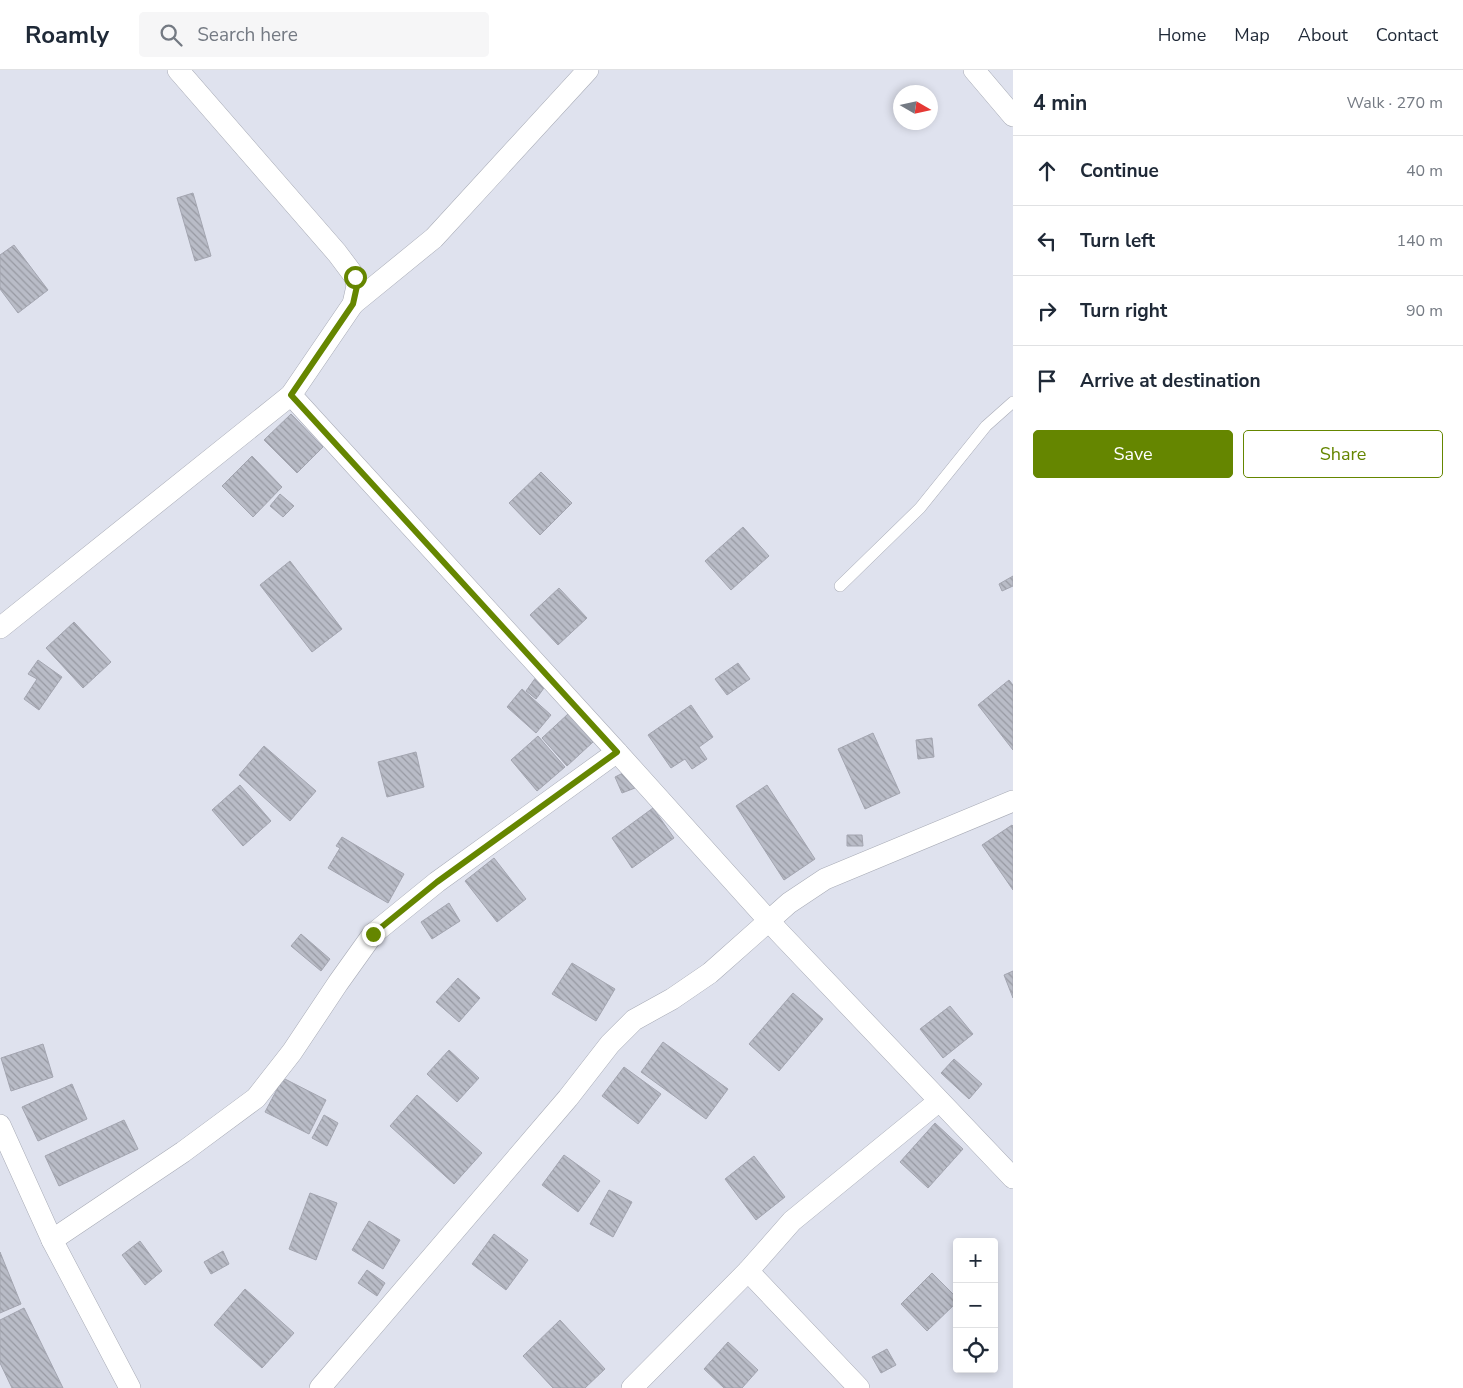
<!DOCTYPE html>
<html lang="en">
<head>
<meta charset="utf-8">
<style>
	:root { --surface:#fff; --page:#f6f6f7; --text:#1f2937; --muted:#747a83; --line:#e0e1e3; --accent:#658600 }
	body { margin:0; font-family:"Nunito Sans",sans-serif; background:var(--page); color:var(--text) }
	.controls { position:absolute; right:15px; bottom:15px; display:grid; overflow:hidden; border-radius:5px; box-shadow:0 2px 8px #0003 }
	.controls button { width:45px; height:45px; display:grid; place-items:center; padding:0; border:0; border-bottom:1px solid var(--line); background:var(--surface); color:var(--text); font:25px sans-serif }
	.compass { position:absolute; left:893px; top:15px; width:45px; height:45px; border-radius:50%; background:var(--surface); box-shadow:0 2px 8px #0003; rotate:99deg }
	.stop { position:absolute; width:15px; height:15px; margin:-11px; border:4px solid #658600; border-radius:50%; background:#fff }
	.stop.end { background:#658600; border-color:#fff; box-shadow:0 1px 5px #0008 }
	.list { margin:0; padding:0; list-style:none }
	h2 { display:flex; justify-content:space-between; align-items:center; height:65px; margin:0; padding:0 20px; font-size:21px }
	h2 small { font-size:16px; font-weight:400; color:var(--muted) }
	.list li { display:grid; grid-template-columns:32px 1fr auto; gap:15px; align-items:center; box-sizing:border-box; height:70px; padding:0 20px; border-top:1px solid var(--line) }
	.list b { display:block; font-size:19px; white-space:nowrap }
	.list em { font-size:16px; font-style:normal; color:var(--muted) }
	.actions { display:flex; gap:10px; padding:15px 20px }
	.actions a { flex:1; padding:11px 0; border:1px solid var(--accent); border-radius:5px; text-align:center; font-size:18px; color:var(--accent) }
	.actions .main { background:var(--accent); color:#fff }
	.icon { flex:none; width:28px; height:28px; fill:none; stroke:currentColor; stroke-width:2; stroke-linecap:round; stroke-linejoin:round }
	.map { position:relative; flex:none; width:1013px; height:1318px; overflow:hidden }
	header { display:flex; align-items:center; gap:30px; box-sizing:border-box; height:70px; padding:0 25px; background:var(--surface); border-bottom:1px solid var(--line) }
	header strong { font-size:24px }
	nav { display:flex; gap:28px; margin-inline-start:auto; font-size:18px }
	.search { width:350px; height:45px; background:var(--page); display:flex; align-items:center; gap:12px; box-sizing:border-box; padding:0 18px; border-radius:5px; color:var(--muted); font-size:19px }
	main { display:flex }
	aside { flex:1; background:var(--surface) }
	.map>svg:first-child { display:block }
	.building { fill:url(#building-back-hatch); stroke:#a3a5b0 }
	.lines { fill:none; stroke-linecap:round; stroke-linejoin:round }
	.service-casing { stroke:#a8abb6; stroke-width:12 }
	.minor-casing { stroke:#a8abb6; stroke-width:22 }
	.service { stroke:#fff; stroke-width:11 }
	.minor { stroke:#fff; stroke-width:21 }
	.route { stroke:#658600; stroke-width:6 }
</style>
</head>
<body>
<header>
<strong>Roamly</strong>
<div class="search"><svg class="icon" aria-label="search" viewBox="0 0 24 24"><circle cx="10" cy="10" r="6"/><path d="M15 15l6 6"/></svg>Search here</div>
<nav><a>Home</a><a>Map</a><a>About</a><a>Contact</a></nav>
</header>
<main>
<div class="map">
<svg width="1013" height="1318" viewBox="0 0 1013 1318">
	<defs>
		<pattern id="building-back-hatch" width="6" height="6" patternUnits="userSpaceOnUse" patternTransform="scale(1.25)"><rect width="6" height="6" fill="#b9bcc7"/><path d="M-1 5l2 2M0 0l6 6M5-1l2 2" fill="none" stroke="#9799a2"/></pattern>
	</defs>
	<rect width="100%" height="100%" fill="#dfe2ee"/>
	<g class="building">
		<polygon points="193,123 211,186 195,191 177,128"/>
		<polygon points="14,175 48,220 18,243 0,219 0,185"/>
		<polygon points="291,344 323,377 297,403 264,370"/>
		<polygon points="252,386 282,417 253,447 222,416"/>
		<polygon points="541,402 572,433 540,465 509,433"/>
		<polygon points="280,424 294,436 283,447 270,436"/>
		<polygon points="743,457 769,486 731,520 705,491"/>
		<polygon points="290,491 342,559 312,582 260,515"/>
		<polygon points="1013,506 1013,516 1002,521 999,514"/>
		<polygon points="559,518 587,548 558,575 530,545"/>
		<polygon points="74,552 111,592 83,618 46,578"/>
		<polygon points="38,590 62,607 39,640 24,629 37,609 28,604"/>
		<polygon points="738,593 750,609 727,625 715,609"/>
		<polygon points="539,603 549,611 536,629 526,621"/>
		<polygon points="1009,610 1013,615 1013,680 978,635"/>
		<polygon points="522,619 551,645 536,663 507,637"/>
		<polygon points="691,635 713,667 699,677 707,689 692,699 685,689 671,698 648,665"/>
		<polygon points="568,644 593,672 567,696 542,668"/>
		<polygon points="873,663 900,723 865,739 838,679"/>
		<polygon points="538,666 565,697 537,721 511,690"/>
		<polygon points="932,668 934,687 918,689 916,670"/>
		<polygon points="264,676 316,721 290,751 239,705"/>
		<polygon points="416,682 424,717 387,727 378,692"/>
		<polygon points="627,701 635,718 622,723 615,707"/>
		<polygon points="240,715 271,751 243,776 212,740"/>
		<polygon points="767,715 815,789 784,810 736,736"/>
		<polygon points="653,738 674,768 632,798 612,768"/>
		<polygon points="1012,755 1013,756 1013,820 982,775"/>
		<polygon points="847,765 862,765 863,776 847,776"/>
		<polygon points="342,767 404,804 388,833 328,798 340,778 336,776"/>
		<polygon points="494,788 526,829 497,852 465,811"/>
		<polygon points="449,833 460,851 432,869 421,852"/>
		<polygon points="301,864 330,889 321,901 291,876"/>
		<polygon points="572,893 615,919 596,951 552,924"/>
		<polygon points="1013,901 1013,928 1004,905"/>
		<polygon points="458,908 480,928 459,952 436,932"/>
		<polygon points="793,923 823,949 779,1001 749,974"/>
		<polygon points="950,936 973,964 943,988 920,959"/>
		<polygon points="663,972 728,1019 706,1049 641,1002"/>
		<polygon points="43,974 53,1007 11,1021 1,988"/>
		<polygon points="449,980 479,1008 457,1032 427,1004"/>
		<polygon points="954,989 982,1014 969,1029 941,1003"/>
		<polygon points="624,997 661,1024 638,1054 602,1026"/>
		<polygon points="283,1008 326,1030 309,1064 265,1042"/>
		<polygon points="72,1014 87,1049 38,1071 22,1037"/>
		<polygon points="417,1025 482,1083 454,1114 390,1056"/>
		<polygon points="324,1045 338,1053 327,1076 312,1068"/>
		<polygon points="124,1050 138,1079 59,1116 45,1086"/>
		<polygon points="935,1053 963,1079 928,1118 900,1092"/>
		<polygon points="564,1085 600,1111 578,1142 542,1115"/>
		<polygon points="754,1086 785,1127 756,1150 725,1109"/>
		<polygon points="609,1120 632,1132 613,1167 590,1154"/>
		<polygon points="310,1123 337,1133 316,1190 289,1179"/>
		<polygon points="369,1151 400,1170 383,1199 352,1180"/>
		<polygon points="494,1164 528,1190 506,1220 472,1194"/>
		<polygon points="140,1171 162,1201 145,1215 122,1185"/>
		<polygon points="223,1181 229,1194 211,1204 204,1192"/>
		<polygon points="0,1182 21,1234 0,1243"/>
		<polygon points="367,1200 385,1213 377,1226 358,1213"/>
		<polygon points="932,1203 957,1228 957,1232 927,1261 901,1234"/>
		<polygon points="245,1219 294,1263 262,1298 214,1255"/>
		<polygon points="24,1238 63,1318 12,1318 0,1293 0,1250"/>
		<polygon points="560,1250 605,1299 585,1318 553,1318 523,1286"/>
		<polygon points="728,1272 758,1300 742,1318 724,1318 704,1299"/>
		<polygon points="887,1279 896,1295 881,1303 872,1287"/>
	</g>
	<g class="lines">
		<defs>
			<polyline id="service" points="840,516 920,438 986,356 1013,332"/>
			<g id="minor">
				<polyline points="974,0 1013,46"/>
				<polyline points="353,234 434,168 588,0"/>
				<polyline points="291,325 617,682 779,862 1013,1108"/>
				<polyline points="0,558 291,325 353,234 357,216 355,207 337,183 178,0"/>
				<polyline points="0,1055 52,1170 130,1318"/>
				<polyline points="52,1170 183,1082 256,1028 292,982 338,913 373,864 437,812 617,682"/>
				<polyline points="748,1201 859,1318"/>
				<polyline points="320,1318 568,1028 610,974 634,950 672,929 710,903 789,833 825,809 1013,731"/>
				<polyline points="632,1318 748,1201 792,1151 939,1031"/>
			</g>
		</defs>
		<use href="#service" class="service-casing"/>
		<use href="#minor" class="minor-casing"/>
		<use href="#service" class="service"/>
		<use href="#minor" class="minor"/>
	</g>
	<g class="lines">
		<polyline class="route" points="355,207 357,216 353,234 291,325 617,682 437,812 373,864"/>
	</g>
</svg>
<div class="controls">
<button>+</button>
<button>−</button>
<button><svg class="icon" aria-label="locate" viewBox="0 0 24 24"><circle cx="12" cy="12" r="6"/><path d="M12 2v4M12 18v4M2 12h4M18 12h4"/></svg></button>
</div>
<svg class="compass" viewBox="-18 -18 36 36"><path d="M0-13l5 13h-10z" fill="#e53935"/><path d="M0 13l5-13h-10z" fill="#747a83"/></svg>
<div class="stop" style="left:355px;top:207px"></div>
<div class="stop end" style="left:373px;top:864px"></div>
</div>
<aside>
<h2>4 min<small>Walk · 270 m</small></h2>
<ul class="list">
<li><svg class="icon" aria-label="ahead" viewBox="0 0 24 24"><path d="M12 20V5M6 11l6-6 6 6"/></svg><div><b>Continue</b></div><em>40 m</em></li>
<li><svg class="icon" aria-label="left" viewBox="0 0 24 24"><path d="M17 20v-9H6M10 6l-5 5 5 5"/></svg><div><b>Turn left</b></div><em>140 m</em></li>
<li><svg class="icon" aria-label="right" viewBox="0 0 24 24"><path d="M7 20v-9h11M14 6l5 5-5 5"/></svg><div><b>Turn right</b></div><em>90 m</em></li>
<li><svg class="icon" aria-label="arrive" viewBox="0 0 24 24"><path d="M6 21V4h12l-3 4 3 4H6"/></svg><div><b>Arrive at destination</b></div></li>
</ul>
<div class="actions"><a class="main">Save</a><a>Share</a></div>
</aside>
</main>
</body>
</html>
